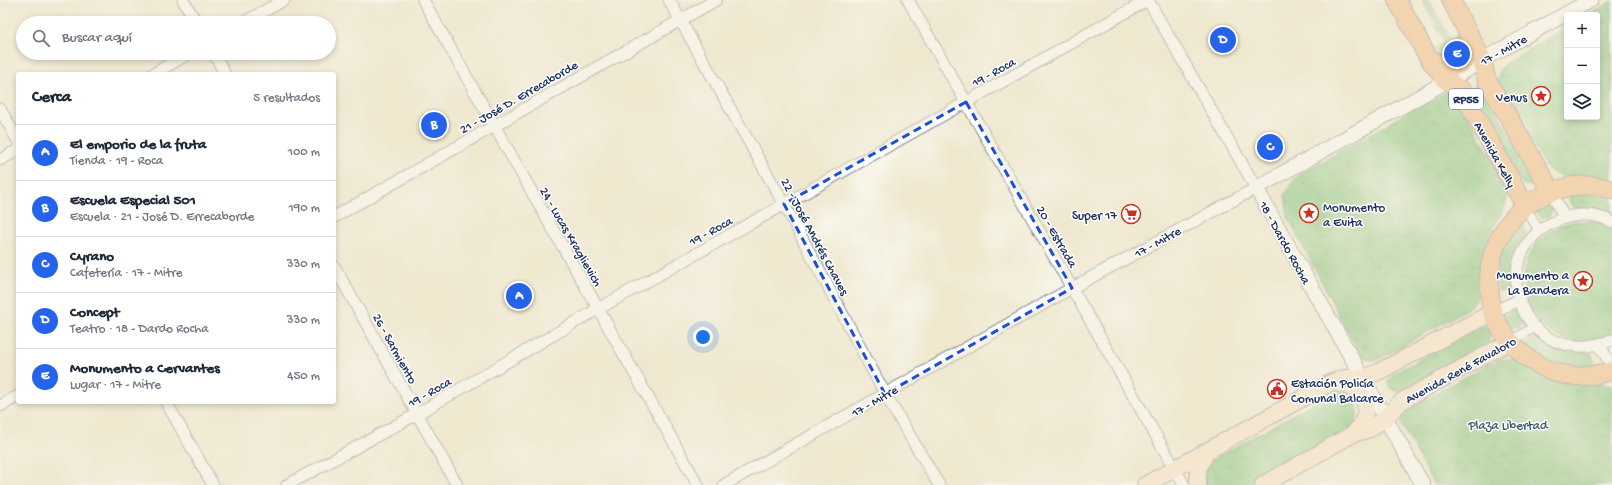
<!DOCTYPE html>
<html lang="es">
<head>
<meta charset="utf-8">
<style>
	:root { --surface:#fff; --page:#f2f2f3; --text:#1f2937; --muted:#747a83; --line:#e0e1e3; --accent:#2563eb }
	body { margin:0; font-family:"Gochi Hand",sans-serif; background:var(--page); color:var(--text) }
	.controls { position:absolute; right:12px; top:12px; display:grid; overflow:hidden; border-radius:4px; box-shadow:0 2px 6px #0003 }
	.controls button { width:36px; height:36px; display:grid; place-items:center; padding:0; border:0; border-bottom:1px solid var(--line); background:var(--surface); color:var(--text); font:20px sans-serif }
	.you { position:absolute; left:703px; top:337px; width:14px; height:14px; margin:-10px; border:3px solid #fff; border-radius:50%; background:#1a73e8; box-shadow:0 0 0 6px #1a73e833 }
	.badge { display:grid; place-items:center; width:26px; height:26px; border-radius:50%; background:var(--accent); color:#fff; font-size:13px; font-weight:700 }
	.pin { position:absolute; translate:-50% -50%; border:2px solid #fff; box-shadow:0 1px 4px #0006 }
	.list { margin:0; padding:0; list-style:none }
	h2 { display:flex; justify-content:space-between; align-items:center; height:52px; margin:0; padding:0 16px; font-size:17px }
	h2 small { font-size:13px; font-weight:400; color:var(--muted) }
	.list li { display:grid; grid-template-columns:26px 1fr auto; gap:12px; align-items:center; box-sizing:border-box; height:56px; padding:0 16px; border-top:1px solid var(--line) }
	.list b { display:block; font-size:15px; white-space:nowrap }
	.list p { margin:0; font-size:13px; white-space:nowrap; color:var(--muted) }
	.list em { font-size:13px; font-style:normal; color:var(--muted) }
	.icon { flex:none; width:22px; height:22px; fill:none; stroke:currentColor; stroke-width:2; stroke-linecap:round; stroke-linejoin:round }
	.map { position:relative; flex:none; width:1612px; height:485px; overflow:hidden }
	.search { position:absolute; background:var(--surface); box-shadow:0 2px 6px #0003; left:16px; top:16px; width:320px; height:44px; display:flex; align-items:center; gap:10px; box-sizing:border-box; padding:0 14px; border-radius:22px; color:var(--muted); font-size:15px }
	.panel { position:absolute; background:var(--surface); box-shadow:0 2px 6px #0003; left:16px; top:72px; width:320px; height:332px; border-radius:4px }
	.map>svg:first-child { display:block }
	.grass { fill:url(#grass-tufts); stroke:#4e7a6f }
	.park { fill:url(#park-crowns); stroke:#4e7a6f }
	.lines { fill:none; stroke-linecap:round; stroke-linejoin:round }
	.pedestrian-casing { stroke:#858c96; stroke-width:11 }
	.minor-casing { stroke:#858c96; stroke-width:13 }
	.tertiary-casing { stroke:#858c96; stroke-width:16 }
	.secondary-casing { stroke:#858c96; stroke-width:18 }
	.primary-casing { stroke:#858c96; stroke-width:20 }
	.pedestrian { stroke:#fff; stroke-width:9 }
	.minor { stroke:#fff; stroke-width:11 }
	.tertiary { stroke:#fff; stroke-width:14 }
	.secondary { stroke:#fde4d0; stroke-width:16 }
	.primary { stroke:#f9bc8a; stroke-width:18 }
	.marked { fill:none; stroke:#1d4ed8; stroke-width:3; stroke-dasharray:8 5; stroke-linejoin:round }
	.labels { text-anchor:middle; stroke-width:3; stroke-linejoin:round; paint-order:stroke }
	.shield { fill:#fff; stroke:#5f6d8e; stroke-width:1 }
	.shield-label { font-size:12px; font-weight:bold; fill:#1b2f5e }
	.street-label { font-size:13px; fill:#1b2f5e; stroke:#fff }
	.poi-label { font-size:13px; fill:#1b2f5e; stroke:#fff; text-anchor:end }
	.park-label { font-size:13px; fill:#3a5c68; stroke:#fff }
</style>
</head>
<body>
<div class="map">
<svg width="1612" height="485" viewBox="0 0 1612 485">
	<defs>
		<pattern id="grass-tufts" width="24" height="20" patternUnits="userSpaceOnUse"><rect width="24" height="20" fill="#82c680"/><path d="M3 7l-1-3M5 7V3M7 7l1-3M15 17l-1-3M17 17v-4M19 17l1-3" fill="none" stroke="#6aa16c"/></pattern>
		<pattern id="park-crowns" width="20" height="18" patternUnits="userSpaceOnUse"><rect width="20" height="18" fill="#82c680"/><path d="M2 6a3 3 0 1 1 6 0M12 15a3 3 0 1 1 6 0" fill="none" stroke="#6aa16c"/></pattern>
	</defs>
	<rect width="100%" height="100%" fill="#fff"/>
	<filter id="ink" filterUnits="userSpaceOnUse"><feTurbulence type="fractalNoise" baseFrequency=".025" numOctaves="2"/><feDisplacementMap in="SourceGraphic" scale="8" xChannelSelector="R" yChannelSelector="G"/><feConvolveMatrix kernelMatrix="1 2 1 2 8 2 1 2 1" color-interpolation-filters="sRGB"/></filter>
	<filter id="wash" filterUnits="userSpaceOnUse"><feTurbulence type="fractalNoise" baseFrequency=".012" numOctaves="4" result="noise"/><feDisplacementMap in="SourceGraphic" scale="16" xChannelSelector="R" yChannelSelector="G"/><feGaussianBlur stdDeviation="0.9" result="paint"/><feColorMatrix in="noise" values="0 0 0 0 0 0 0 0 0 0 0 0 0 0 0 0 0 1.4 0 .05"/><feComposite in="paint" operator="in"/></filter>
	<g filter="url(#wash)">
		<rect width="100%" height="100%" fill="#efe8cf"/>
		<g class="grass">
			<polygon points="1422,0 1429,0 1450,39 1463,32 1467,52 1446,62 1432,49 1445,42"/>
			<path d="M1338 389C1359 394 1361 407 1354 426L1249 485H1206L1203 476 1208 462Z"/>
		</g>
		<g class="park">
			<path d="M1612 1V182C1602 180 1591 178 1580 177 1566 176 1556 177 1545 166L1499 83C1498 74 1499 69 1506 63L1567 27V117H1597V15H1589Z"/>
			<polygon points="1476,84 1482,85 1535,180 1531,185 1522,185 1469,89"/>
			<path d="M1448 92 1457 95 1509 190C1507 210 1492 225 1486 244 1482 260 1485 277 1479 293 1476 301 1470 306 1464 311L1378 360C1368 360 1362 358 1357 350L1288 217 1285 195 1295 179 1304 171 1345 149 1429 100Z"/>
			<path d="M1572 193 1612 196V216L1588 208 1579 209 1573 207C1569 202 1568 197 1572 193Z"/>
			<path d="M1546 199 1551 202 1553 208 1549 216C1543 219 1538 217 1535 210Z"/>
			<path d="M1574 221H1593L1612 228V334C1543 372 1486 269 1554 229 1559 225 1567 224 1574 221Z"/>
			<polygon points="1518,224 1524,227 1526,233 1515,261 1513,286 1509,290 1500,291 1498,290 1497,257"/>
			<circle cx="1514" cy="319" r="9"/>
			<path d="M1483 326 1489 329 1491 334 1488 342 1400 391C1393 392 1388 388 1388 381L1393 374 1478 327Z"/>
			<path d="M1536 337 1561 348 1590 353C1595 358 1595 364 1590 369L1555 366 1527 348 1528 342Z"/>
			<polygon points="1504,359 1515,360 1587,384 1600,384 1612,386 1612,485 1434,485 1401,424 1403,415 1408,408 1491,363"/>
		</g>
	</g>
	<g filter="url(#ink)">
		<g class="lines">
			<defs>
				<g id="pedestrian">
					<polyline points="1525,206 1539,231"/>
					<polyline points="1511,341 1535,327"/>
				</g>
				<g id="minor">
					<polyline points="183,0 197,23"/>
					<polyline points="423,0 698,485"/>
					<polyline points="669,0 784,204 885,394 939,485"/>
					<polyline points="908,0 1184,485"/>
					<polyline points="243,23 284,0"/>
					<polyline points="214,53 225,74"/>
					<polyline points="153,74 190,53"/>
					<polyline points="0,109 18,141"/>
					<polyline points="0,160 18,150"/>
					<polyline points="1551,191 1564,217"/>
					<polyline points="334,217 716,0"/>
					<path d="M1612 222C1596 213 1576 213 1559 220 1479 251 1520 375 1612 340"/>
					<polyline points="334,266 457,485"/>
					<polyline points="1493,312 1519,300"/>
					<polyline points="1599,345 1612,366"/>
					<polyline points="166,402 213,485"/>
					<polyline points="0,406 18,396"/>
					<polyline points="287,485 417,414 598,309 1148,0"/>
					<polyline points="724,485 1072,288 1256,188 1148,0"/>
				</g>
				<polyline id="tertiary" points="1423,485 1256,188 1465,71 1482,60 1591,0"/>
				<g id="secondary">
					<path d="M1335 383C1366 388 1376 410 1353 434"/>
					<polyline points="1145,485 1332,382 1343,378 1363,378 1380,371 1493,312"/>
					<polyline points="1198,485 1198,469 1207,451"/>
					<polyline points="1263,485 1353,434 1370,429 1385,418 1402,401 1511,341"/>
				</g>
				<g id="primary">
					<polyline points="1397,0 1428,57 1446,80 1462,91 1525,206"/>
					<polyline points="1451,0 1482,60 1486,78 1551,191"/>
					<path d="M1429 58C1440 65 1453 71 1464 61 1468 57 1471 52 1471 47 1471 43 1470 38 1469 34"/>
					<path d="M1612 190C1590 182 1564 185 1544 195 1507 212 1485 251 1490 292 1490 298 1490 306 1493 313 1506 346 1539 374 1576 376 1588 376 1600 374 1612 371"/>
				</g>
			</defs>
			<use href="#pedestrian" class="pedestrian-casing"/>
			<use href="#minor" class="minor-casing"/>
			<use href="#tertiary" class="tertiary-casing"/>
			<use href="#secondary" class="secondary-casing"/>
			<use href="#primary" class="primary-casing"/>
			<use href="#pedestrian" class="pedestrian"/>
			<use href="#minor" class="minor"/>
			<use href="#tertiary" class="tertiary"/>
			<use href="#secondary" class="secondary"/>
			<use href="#primary" class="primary"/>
		</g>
	</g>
	<path d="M0 0H1612V485H0ZM966 102 1072 288 885 394 784 204Z" fill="#efe8cf" fill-opacity=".55" fill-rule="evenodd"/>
	<path class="marked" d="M966 102 1072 288 885 394 784 204Z"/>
	<defs>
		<symbol id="sight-ring" viewBox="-11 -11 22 22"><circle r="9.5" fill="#fff" stroke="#c8321e" stroke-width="1.5"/><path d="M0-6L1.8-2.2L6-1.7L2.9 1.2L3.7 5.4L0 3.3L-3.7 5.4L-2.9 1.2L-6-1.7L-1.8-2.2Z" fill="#c8321e"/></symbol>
		<symbol id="supermarket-ring" viewBox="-11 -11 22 22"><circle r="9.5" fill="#fff" stroke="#c8321e" stroke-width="1.5"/><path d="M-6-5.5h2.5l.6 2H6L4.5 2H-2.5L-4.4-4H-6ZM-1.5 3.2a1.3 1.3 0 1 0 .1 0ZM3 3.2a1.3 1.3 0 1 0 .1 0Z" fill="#c8321e"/></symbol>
		<symbol id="civic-ring" viewBox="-11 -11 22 22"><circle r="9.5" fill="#fff" stroke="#c8321e" stroke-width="1.5"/><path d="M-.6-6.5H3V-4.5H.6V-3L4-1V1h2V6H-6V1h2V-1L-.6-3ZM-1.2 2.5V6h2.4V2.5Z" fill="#c8321e"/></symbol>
	</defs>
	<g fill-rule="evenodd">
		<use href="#sight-ring" x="1530" y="85" width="22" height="22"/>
		<use href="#sight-ring" x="1298" y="202" width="22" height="22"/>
		<use href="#supermarket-ring" x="1120" y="203" width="22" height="22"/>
		<use href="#sight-ring" x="1572" y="270" width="22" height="22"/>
		<use href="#civic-ring" x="1266" y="378" width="22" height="22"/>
	</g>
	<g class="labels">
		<rect class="shield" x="1449" y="89" width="34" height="20" rx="3"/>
		<g class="shield-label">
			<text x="1466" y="103">RP55</text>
		</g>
		<g class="street-label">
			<text transform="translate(1503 49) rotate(-29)" y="5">17 - Mitre</text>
			<text transform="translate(993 71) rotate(-29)" y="5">19 - Roca</text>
			<text transform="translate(518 96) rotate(-30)" y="5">21 - José D. Errecaborde</text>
			<text transform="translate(1496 154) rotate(61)" y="5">Avenida Kelly</text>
			<text transform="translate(710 230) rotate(-29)" y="5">19 - Roca</text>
			<text transform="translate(572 236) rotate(60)" y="5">24 - Lucas Kraglievich</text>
			<text transform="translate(816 236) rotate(62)" y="5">22 - José Andrés Chaves</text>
			<text transform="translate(1058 236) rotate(60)" y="5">20 - Estrada</text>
			<text transform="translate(1157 241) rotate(-29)" y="5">17 - Mitre</text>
			<text transform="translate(1286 242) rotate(61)" y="5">18 - Dardo Rocha</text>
			<text transform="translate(396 348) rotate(61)" y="5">26 - Sarmiento</text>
			<text transform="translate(1460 369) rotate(-29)" y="5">Avenida René Favaloro</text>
			<text transform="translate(429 391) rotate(-30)" y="5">19 - Roca</text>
			<text transform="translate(874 400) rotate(-30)" y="5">17 - Mitre</text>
		</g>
		<g class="poi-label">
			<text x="1527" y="101">Venus</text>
			<text x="1323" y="211" text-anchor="start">Monumento<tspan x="1323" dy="15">a Evita</tspan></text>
			<text x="1117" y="219">Super 17</text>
			<text x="1569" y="279">Monumento a<tspan x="1569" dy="15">La Bandera</tspan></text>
			<text x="1291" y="387" text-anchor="start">Estación Policía<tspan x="1291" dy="15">Comunal Balcarce</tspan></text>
		</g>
		<g class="park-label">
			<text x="1508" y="429">Plaza Libertad</text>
		</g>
	</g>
</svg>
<div class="controls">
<button>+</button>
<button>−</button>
<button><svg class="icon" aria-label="layers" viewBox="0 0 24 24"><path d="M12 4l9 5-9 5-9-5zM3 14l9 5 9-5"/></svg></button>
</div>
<div class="you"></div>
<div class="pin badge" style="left:519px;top:296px">A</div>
<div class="pin badge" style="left:434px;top:125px">B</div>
<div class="pin badge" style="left:1270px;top:147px">C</div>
<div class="pin badge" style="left:1223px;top:40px">D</div>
<div class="pin badge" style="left:1457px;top:54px">E</div>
<div class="search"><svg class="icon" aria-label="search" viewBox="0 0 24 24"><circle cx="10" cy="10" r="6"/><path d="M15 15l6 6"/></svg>Buscar aquí</div>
<section class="panel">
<h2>Cerca<small>5 resultados</small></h2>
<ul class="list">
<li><span class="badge">A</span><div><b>El emporio de la fruta</b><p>Tienda · 19 - Roca</p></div><em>100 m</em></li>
<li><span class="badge">B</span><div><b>Escuela Especial 501</b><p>Escuela · 21 - José D. Errecaborde</p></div><em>190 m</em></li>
<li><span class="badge">C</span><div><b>Cyrano</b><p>Cafetería · 17 - Mitre</p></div><em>330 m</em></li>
<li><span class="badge">D</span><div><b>Concept</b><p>Teatro · 18 - Dardo Rocha</p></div><em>330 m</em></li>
<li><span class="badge">E</span><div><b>Monumento a Cervantes</b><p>Lugar · 17 - Mitre</p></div><em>450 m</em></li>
</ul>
</section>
</div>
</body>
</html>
